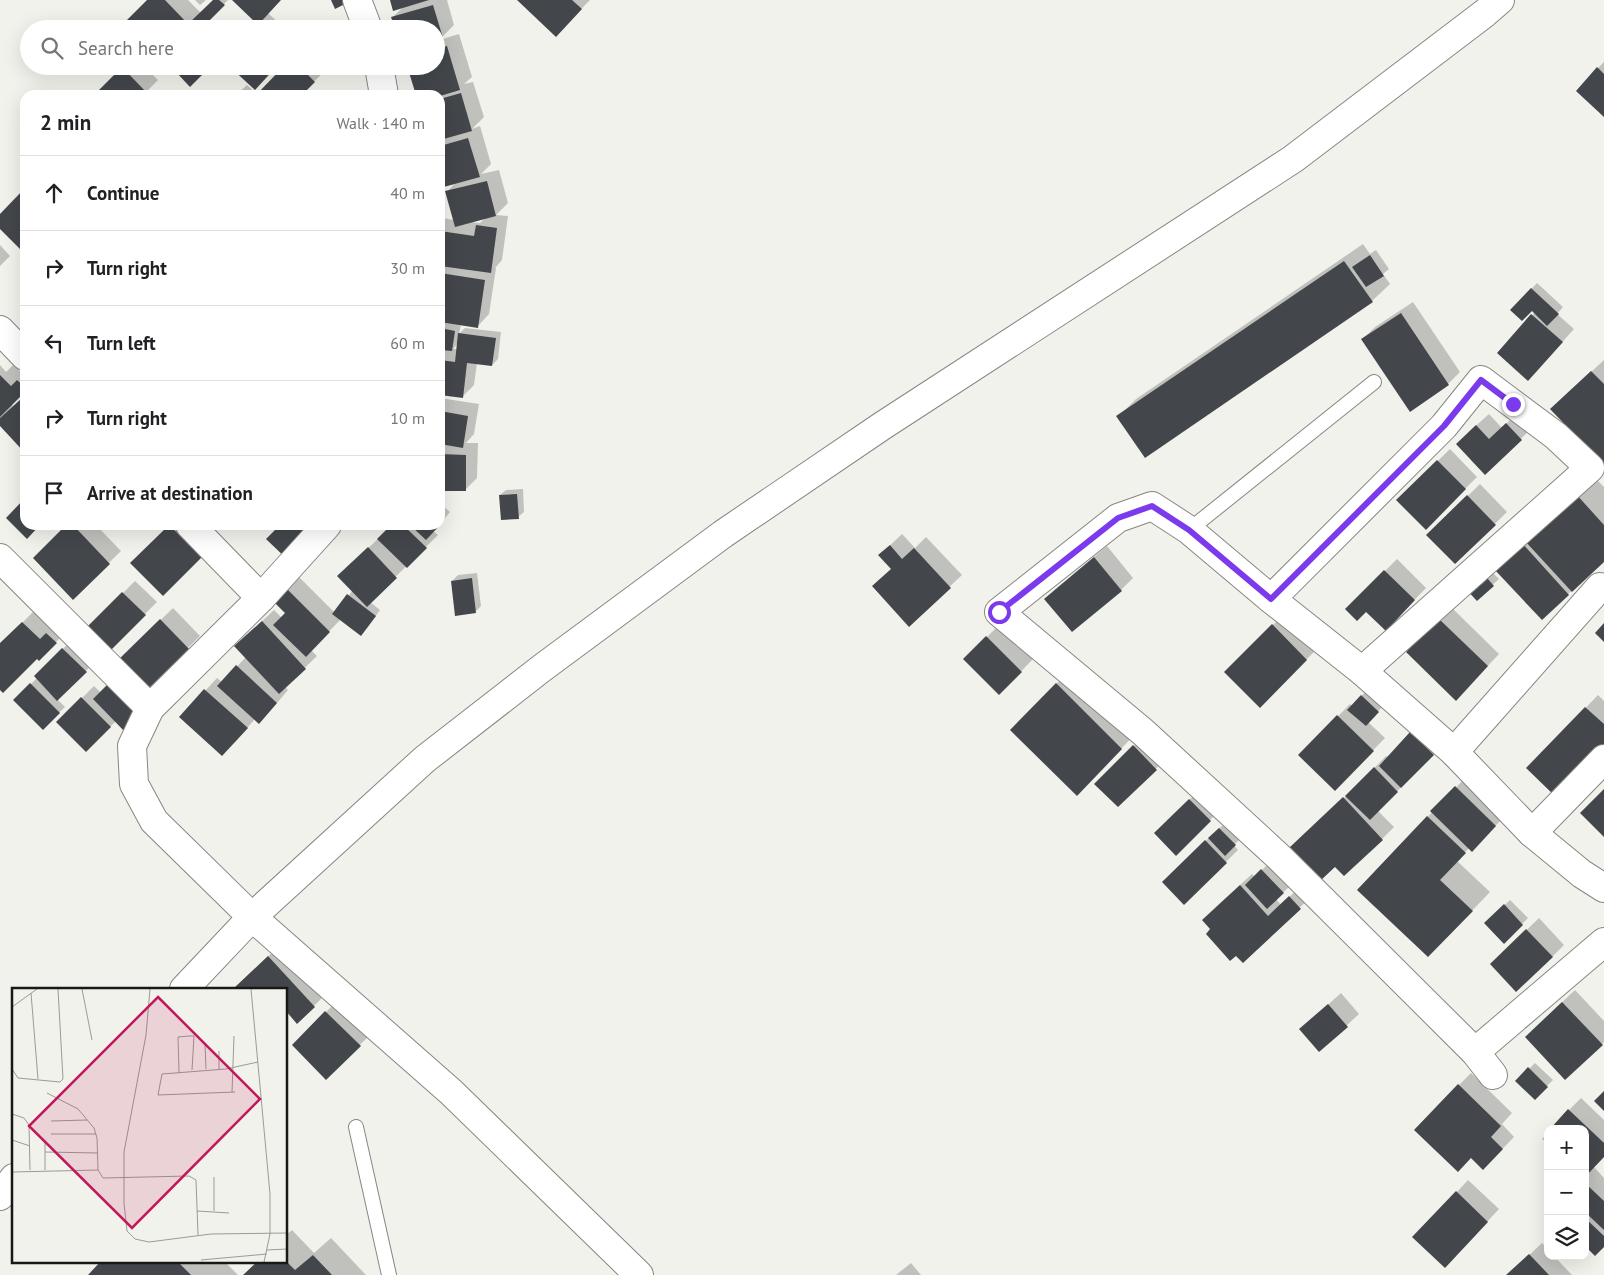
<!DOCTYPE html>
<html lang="en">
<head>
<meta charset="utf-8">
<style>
	:root { --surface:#fff; --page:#f6f6f6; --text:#202124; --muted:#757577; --line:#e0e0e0 }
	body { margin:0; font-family:"PT Sans",sans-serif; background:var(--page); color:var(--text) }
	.controls { position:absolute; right:15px; bottom:15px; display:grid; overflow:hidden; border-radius:10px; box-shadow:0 5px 20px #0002 }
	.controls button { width:45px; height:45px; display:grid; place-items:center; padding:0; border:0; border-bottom:1px solid var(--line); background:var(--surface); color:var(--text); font:25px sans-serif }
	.stop { position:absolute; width:15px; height:15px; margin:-11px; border:4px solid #7c3aed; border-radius:50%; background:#fff }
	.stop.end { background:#7c3aed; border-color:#fff; box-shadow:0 1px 5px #0008 }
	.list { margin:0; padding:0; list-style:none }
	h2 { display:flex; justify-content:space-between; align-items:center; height:65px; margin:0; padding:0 20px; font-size:21px }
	h2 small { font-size:16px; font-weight:400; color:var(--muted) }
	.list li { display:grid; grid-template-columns:32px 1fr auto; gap:15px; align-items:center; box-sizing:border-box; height:75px; padding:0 20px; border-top:1px solid var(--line) }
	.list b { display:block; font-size:19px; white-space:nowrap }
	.list em { font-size:16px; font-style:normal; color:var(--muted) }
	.icon { flex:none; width:28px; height:28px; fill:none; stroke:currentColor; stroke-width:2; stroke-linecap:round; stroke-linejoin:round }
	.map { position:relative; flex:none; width:1604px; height:1275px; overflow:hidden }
	.search { position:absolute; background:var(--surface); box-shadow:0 5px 20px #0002; left:20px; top:20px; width:425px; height:55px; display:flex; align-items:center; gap:12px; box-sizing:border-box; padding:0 18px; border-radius:28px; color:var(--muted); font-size:19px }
	.panel { position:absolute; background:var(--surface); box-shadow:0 5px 20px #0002; left:20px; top:90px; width:425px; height:440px; border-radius:15px }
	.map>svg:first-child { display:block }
	.shadow { fill:#0003; fill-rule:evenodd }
	.building { fill:#43474b }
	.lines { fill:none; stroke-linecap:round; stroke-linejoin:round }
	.lane-casing { stroke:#868782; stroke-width:16 }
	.street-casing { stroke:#868782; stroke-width:30 }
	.secondary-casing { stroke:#868782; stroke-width:30 }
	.lane { stroke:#fff; stroke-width:14 }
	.street { stroke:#fff; stroke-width:28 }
	.secondary { stroke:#fff; stroke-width:28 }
	.route { stroke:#7c3aed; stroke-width:6 }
	.inset-road { fill:none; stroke:#9a9b96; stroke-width:1 }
	.view { fill:#c2185b; fill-opacity:0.15; stroke:#c2185b; stroke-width:2.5 }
	.inset-edge { fill:none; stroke:#181816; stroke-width:2.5 }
</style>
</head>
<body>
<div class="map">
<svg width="1604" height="1275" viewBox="0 0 1604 1275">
	<rect width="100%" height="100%" fill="#f1f2ec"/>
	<g class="shadow">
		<polygon points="149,0 188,0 201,13 214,0 228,0 199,29 135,29"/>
		<polygon points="195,0 206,0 200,5"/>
		<polygon points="234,0 280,0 268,13 285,29 245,29 254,19"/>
		<polygon points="391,0 447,0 454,25 442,37 436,29 393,17 403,7"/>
		<polygon points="519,0 590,0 556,35"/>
		<path d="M459 34 472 77 464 84 473 82 484 117 472 129 480 126 491 164 481 174 499 170 508 203 496 215 508 216 502 260 495 268H496L489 314 477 327 461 324 459 334 465 328 501 332 498 359 492 365 477 363 474 385 462 397 440 394V219L442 218 454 220 447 192 456 182 440 187V95H417L436 66V41ZM485 218 480 223 470 222ZM458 343 457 349H453Z"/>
		<polygon points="1604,62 1604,115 1598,68"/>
		<polygon points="124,66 155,66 150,72 158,80 143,95 95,95"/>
		<polygon points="286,66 323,66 326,70 300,95 236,95 247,85 258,95"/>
		<polygon points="1363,244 1370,254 1376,250 1389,269 1383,274 1390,284 1372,301 1118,417 1136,399"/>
		<polygon points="0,245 10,256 0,266"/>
		<polygon points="1537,283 1563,307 1557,314 1574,329 1540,367 1499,353 1535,312 1532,309 1512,310"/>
		<polygon points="1413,302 1460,372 1448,384 1363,339 1375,327"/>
		<polygon points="1604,360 1604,464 1564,397"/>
		<polygon points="0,365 6,372 13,365 24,375 25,374 25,391 12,404 13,406 25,395 25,451 0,425"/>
		<polygon points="440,398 479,404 474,434 466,443 478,443 477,478 465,490 440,490"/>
		<polygon points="1518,412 1533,427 1485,473 1469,432 1489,414 1502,428"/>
		<polygon points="1450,449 1477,477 1426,528 1398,500"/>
		<polygon points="1594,477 1604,487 1604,560 1542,619 1496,569"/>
		<polygon points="1480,484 1507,512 1455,563 1428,535"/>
		<polygon points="523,489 524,512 518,517 500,495 506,490"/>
		<polygon points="440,503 450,512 440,524"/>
		<polygon points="68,525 96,525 121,551 73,598"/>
		<polygon points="170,525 194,525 214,544 163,595 132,563"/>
		<polygon points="282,525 311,525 290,560"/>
		<polygon points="393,525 439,525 433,531 438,535 370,602 380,610 367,628 341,619 311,650 317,656 285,687 288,690 271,710 255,719 234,743 181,717 217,678 222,682 246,657 248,634 274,610 282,618 287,613 275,602 299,577 335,613 353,590 351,564"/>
		<polygon points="902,534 915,548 926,537 962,575 909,625 892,569 880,555"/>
		<polygon points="1107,546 1133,578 1121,590 1046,599 1058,587"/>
		<polygon points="1397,559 1426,588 1386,629 1367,611 1347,609"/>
		<polygon points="1487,567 1499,579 1477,599"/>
		<polygon points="477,573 481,606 475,612 452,581 458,575"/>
		<polygon points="135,581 157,602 109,650 88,628"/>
		<polygon points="1451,607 1499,654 1468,687 1407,652"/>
		<polygon points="173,608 200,636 142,693 115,665"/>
		<polygon points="34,611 68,630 39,659 37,658 0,688 0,645"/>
		<polygon points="1285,613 1319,647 1260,706 1226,672"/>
		<polygon points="999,625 1033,659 999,694 965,659"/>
		<polygon points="75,637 98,659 57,699 65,707 43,728 15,700 37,678 35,676"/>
		<polygon points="1074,666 1139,730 1095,776 1011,730"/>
		<polygon points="94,686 101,693 116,721 86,751 58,722"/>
		<polygon points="1367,690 1384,705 1368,722 1385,738 1347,777 1300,755 1350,704 1352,706"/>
		<polygon points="1598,695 1604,701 1604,749 1528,768"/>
		<polygon points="1423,721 1445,742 1378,811 1394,827 1382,839 1303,836 1356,787 1386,756 1388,757"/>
		<polygon points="1146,734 1168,757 1118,805 1096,784"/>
		<polygon points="1468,775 1507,814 1472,850 1469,848 1457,861 1490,892 1446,938 1358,889"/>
		<polygon points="1202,788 1222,808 1176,854 1167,821"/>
		<polygon points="1226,823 1241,838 1234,845 1238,850 1184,903 1164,882 1218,829"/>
		<polygon points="1267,865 1289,887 1276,899 1281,905 1302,885 1312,896 1243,961 1212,929 1215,908 1252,874 1255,877"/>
		<polygon points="1510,900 1528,918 1504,942 1486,923"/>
		<polygon points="1539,918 1564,945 1552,957 1504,952"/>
		<polygon points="287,939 332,988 314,1006 286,989 233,989"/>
		<polygon points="1575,990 1604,1021 1604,1042 1565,1079 1538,1025"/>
		<polygon points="1341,993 1359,1014 1319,1051 1301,1029"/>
		<polygon points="338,1000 372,1033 326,1078 293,1045"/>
		<polygon points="1535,1063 1553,1080 1535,1098 1517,1081"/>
		<polygon points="1471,1073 1512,1113 1502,1124 1514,1137 1483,1169 1459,1085"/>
		<polygon points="1581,1098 1604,1120 1604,1156 1594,1167 1604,1178 1604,1245 1585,1244 1585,1129 1569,1110"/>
		<polygon points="1548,1133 1548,1144 1542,1139"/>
		<polygon points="1468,1180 1499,1209 1457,1254 1457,1192"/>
		<polygon points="292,1230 314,1253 331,1238 366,1275 244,1275 286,1261 286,1235"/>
		<polygon points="1542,1243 1548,1249 1548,1256 1554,1256 1572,1275 1508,1275"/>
		<polygon points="103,1261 224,1261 238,1275 89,1275"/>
		<polygon points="911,1263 921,1275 896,1275"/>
	</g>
	<g class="building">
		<polygon points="147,0 165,0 188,24 213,0 219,0 225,5 201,29 134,29 135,28 127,20"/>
		<polygon points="232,0 281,0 258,25"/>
		<polygon points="331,0 353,0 335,9"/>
		<polygon points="390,0 429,0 393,11"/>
		<polygon points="517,0 572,0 582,9 556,37"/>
		<polygon points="433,5 443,38 436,40 436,29 395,29 391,17"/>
		<polygon points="251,21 260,29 243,29"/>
		<polygon points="447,46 460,90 440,96 440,95 416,95 407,66 436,66 436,49"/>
		<polygon points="181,66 204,66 207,70 190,87 176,72"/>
		<polygon points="229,66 277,66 255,90"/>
		<polygon points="284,66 299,66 315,82 302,95 256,95"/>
		<polygon points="122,67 147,93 145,95 94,95"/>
		<polygon points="1597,67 1604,74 1604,117 1576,91"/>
		<polygon points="461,93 472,131 440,140 440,99"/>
		<polygon points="468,138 480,177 440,188 440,146"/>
		<polygon points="487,181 496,216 455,227 445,191"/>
		<polygon points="25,188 25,248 22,251 0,229 0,214"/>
		<polygon points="476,225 497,228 491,273 440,266 440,231 474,236"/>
		<polygon points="1370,255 1384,276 1366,287 1352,267"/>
		<polygon points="1344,261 1373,302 1145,458 1116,416"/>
		<polygon points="440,273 485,280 478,328 440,322"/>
		<polygon points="1531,288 1559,314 1547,326 1532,311 1522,321 1510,310"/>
		<polygon points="1401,313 1449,385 1410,412 1361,339"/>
		<polygon points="1531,314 1563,342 1528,381 1497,353"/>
		<polygon points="440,328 455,331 452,351 440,350"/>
		<polygon points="458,333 496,338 492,366 467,363 463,398 440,395 440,360 455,362"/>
		<polygon points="1591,371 1604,384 1604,465 1550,409"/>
		<polygon points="0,375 11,386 17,380 25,387 25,392 0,417"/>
		<polygon points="20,400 25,406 25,453 0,426 0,418"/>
		<polygon points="440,411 468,416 463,448 440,444"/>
		<polygon points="1506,423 1522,440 1485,475 1456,444 1476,425 1489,439"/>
		<polygon points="440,454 466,455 466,491 440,491"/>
		<polygon points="1437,460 1466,489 1426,530 1396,500"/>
		<polygon points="517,494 519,519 501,520 499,495"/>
		<polygon points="1576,494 1604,525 1604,562 1572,592 1525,541"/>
		<polygon points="1467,495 1496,525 1455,564 1426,535"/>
		<polygon points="25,498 25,525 40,525 27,539 6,518"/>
		<polygon points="66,525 73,525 110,564 73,600 33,558"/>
		<polygon points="169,525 202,557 163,596 130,563"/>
		<polygon points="280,525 300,525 313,538 290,562 266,539"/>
		<polygon points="391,525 403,525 427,548 407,568 377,539"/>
		<polygon points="410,525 440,525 426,540"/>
		<polygon points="1522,543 1569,595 1542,620 1494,569"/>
		<polygon points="890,545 902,559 914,548 951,588 909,627 872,586 891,569 878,555"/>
		<polygon points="368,547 397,578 367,607 337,576"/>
		<polygon points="1094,557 1122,591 1072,632 1044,599"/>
		<polygon points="1384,570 1415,600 1386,631 1366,612 1357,621 1345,609"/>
		<polygon points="1481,571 1494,586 1477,601 1464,587"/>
		<polygon points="472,578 476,613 455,616 451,581"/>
		<polygon points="286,588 330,632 306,657 273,625 285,613 274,602"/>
		<polygon points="122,592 146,615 109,652 86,628"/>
		<polygon points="347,594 376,616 361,636 332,614"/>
		<polygon points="1438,618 1488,666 1456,701 1406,652"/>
		<polygon points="160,619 189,649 142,695 113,665"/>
		<polygon points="262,621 306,669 279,694 234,646"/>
		<polygon points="22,622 40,639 46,633 57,643 39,661 37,659 3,693 0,690 0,643"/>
		<polygon points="1604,623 1604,642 1595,633"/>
		<polygon points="1272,624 1307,660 1260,708 1224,672"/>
		<polygon points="986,636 1022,672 999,695 963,659"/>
		<polygon points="62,648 87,672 57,701 34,676"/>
		<polygon points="236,665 277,703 259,724 217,686"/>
		<polygon points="30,683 60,713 43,730 13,700"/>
		<polygon points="109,683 143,718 127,734 93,699"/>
		<polygon points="1056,683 1122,749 1077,796 1010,730"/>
		<polygon points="204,689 248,728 222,756 179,717"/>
		<polygon points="1361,695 1379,712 1366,726 1347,710"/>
		<polygon points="81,697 111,727 86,752 56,722"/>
		<polygon points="1585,707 1604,724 1604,750 1557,798 1526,768"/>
		<polygon points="1337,715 1374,751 1335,791 1298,755"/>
		<polygon points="1410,732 1434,755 1401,788 1379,766"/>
		<polygon points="1133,745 1157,770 1118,807 1094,784"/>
		<polygon points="1374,767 1398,792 1370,820 1345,796"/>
		<polygon points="1455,786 1496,826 1472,852 1430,811"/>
		<polygon points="1604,789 1604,837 1580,813"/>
		<polygon points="1343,797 1383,840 1344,876 1335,867 1320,881 1289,848"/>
		<polygon points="1189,799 1211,821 1176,856 1154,833"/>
		<polygon points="1427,816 1466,853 1440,880 1473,911 1428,957 1357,890"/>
		<polygon points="1219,828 1236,845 1225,856 1208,838"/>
		<polygon points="1205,840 1227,863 1184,905 1162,882"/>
		<polygon points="1261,869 1284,893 1267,909 1245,885"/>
		<polygon points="1240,885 1268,916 1289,896 1301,909 1243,963 1236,956 1230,961 1206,934 1210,929 1202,920"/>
		<polygon points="1504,904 1523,925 1504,944 1484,923"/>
		<polygon points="1526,929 1553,957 1516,992 1490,964"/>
		<polygon points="268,956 315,1007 297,1024 286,1011 286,989 233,989"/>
		<polygon points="1562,1002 1603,1045 1565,1080 1525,1037"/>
		<polygon points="1328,1004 1348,1027 1319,1052 1299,1029"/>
		<polygon points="325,1011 361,1046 326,1080 292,1045"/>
		<polygon points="1528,1067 1548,1087 1535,1100 1515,1081"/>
		<polygon points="1458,1084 1501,1126 1491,1137 1503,1149 1483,1170 1471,1158 1458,1172 1414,1130"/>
		<polygon points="1604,1091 1604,1111 1594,1101"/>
		<polygon points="1568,1109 1604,1143 1604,1157 1585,1177 1585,1129 1550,1129"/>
		<polygon points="1585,1183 1604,1201 1604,1230 1585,1212"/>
		<polygon points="1456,1191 1488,1222 1445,1268 1412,1237"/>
		<polygon points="1585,1218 1604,1236 1604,1247 1595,1256 1585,1246"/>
		<polygon points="1529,1254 1549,1275 1506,1275"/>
		<polygon points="313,1255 332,1275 243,1275 258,1261 286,1261 295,1270"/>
		<polygon points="101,1261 177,1261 191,1275 88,1275"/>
	</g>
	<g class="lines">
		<defs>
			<g id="lane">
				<polyline points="1189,530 1374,382"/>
				<polyline points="356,1127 389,1275"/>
			</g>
			<g id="street">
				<polyline points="357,0 368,29"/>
				<polyline points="379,66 384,95"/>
				<polyline points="0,330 25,356"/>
				<polyline points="190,525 261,598"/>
				<polyline points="327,525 261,598 150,708 132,746 134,784 154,821 252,917 451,1092 639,1275"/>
				<polyline points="0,558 150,708"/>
				<polyline points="1271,599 1444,426 1481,380 1556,436 1590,468 1362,671"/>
				<polyline points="1454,752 1600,587"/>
				<polyline points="1532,833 1604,759"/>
				<polyline points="1475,1052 1604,942"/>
				<polyline points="1493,1075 1475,1052 1280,858 1143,732 999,612 1118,518 1152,506 1189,530 1271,599 1362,671 1454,752 1532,833 1582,874 1604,888"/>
			</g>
			<g id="secondary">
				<polyline points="184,989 252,917 425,759 542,668 723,534 882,426 1293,159 1485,13 1500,0"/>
				<polyline points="0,1196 14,1178"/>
			</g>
		</defs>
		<use href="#lane" class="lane-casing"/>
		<use href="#street" class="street-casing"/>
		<use href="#secondary" class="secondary-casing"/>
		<use href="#lane" class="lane"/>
		<use href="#street" class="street"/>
		<use href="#secondary" class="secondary"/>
	</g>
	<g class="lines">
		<polyline class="route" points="999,612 1118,518 1152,506 1189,530 1271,599 1444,426 1481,380 1513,404"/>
	</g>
	<g transform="translate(12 988)">
		<rect width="275" height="275" fill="#f1f2ec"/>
		<path class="inset-road" d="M70 1 80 52M138 1 134 47 112 164V215L115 243 123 251 137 254 199 246 275 245M239 1 258 206V246L252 274M19 5 26 91M0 19 25 1M193 56 194 81M207 63V81M0 81 6 90 48 94 51 91 46 1M167 84 166 49 177 48H182L180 82M220 104 222 48M223 104 146 107 150 86 214 81 246 74M35 105 66 121 82 140 85 150 86 182 91 190 177 188 184 192 186 247M0 126 12 130 17 137 18 182M39 133 75 132M39 146H84M0 152 18 158M33 164 86 165M33 182V154M0 184 86 182M185 223 217 225M202 223V189M255 262 275 261M189 272 255 266"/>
		<path class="view" d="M146 9 248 111 120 240 17 138Z"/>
		<rect width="275" height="275" class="inset-edge"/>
	</g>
</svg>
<div class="controls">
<button>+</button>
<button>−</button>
<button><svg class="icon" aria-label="layers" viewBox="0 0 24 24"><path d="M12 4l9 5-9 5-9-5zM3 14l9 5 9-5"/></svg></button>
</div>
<div class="stop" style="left:999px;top:612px"></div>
<div class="stop end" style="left:1513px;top:404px"></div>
<div class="search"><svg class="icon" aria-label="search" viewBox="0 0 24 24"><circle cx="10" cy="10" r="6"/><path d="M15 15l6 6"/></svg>Search here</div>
<section class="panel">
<h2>2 min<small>Walk · 140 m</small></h2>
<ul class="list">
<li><svg class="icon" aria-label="ahead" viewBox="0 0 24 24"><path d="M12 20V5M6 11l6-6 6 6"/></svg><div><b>Continue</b></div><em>40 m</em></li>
<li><svg class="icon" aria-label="right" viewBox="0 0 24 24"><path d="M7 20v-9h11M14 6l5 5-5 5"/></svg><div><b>Turn right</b></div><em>30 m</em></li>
<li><svg class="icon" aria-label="left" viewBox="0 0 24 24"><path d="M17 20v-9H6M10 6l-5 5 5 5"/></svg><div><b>Turn left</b></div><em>60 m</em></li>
<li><svg class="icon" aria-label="right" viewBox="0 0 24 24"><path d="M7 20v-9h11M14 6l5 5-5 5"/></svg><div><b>Turn right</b></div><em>10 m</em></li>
<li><svg class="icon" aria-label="arrive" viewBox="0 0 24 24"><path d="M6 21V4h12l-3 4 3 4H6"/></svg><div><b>Arrive at destination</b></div></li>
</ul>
</section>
</div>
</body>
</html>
